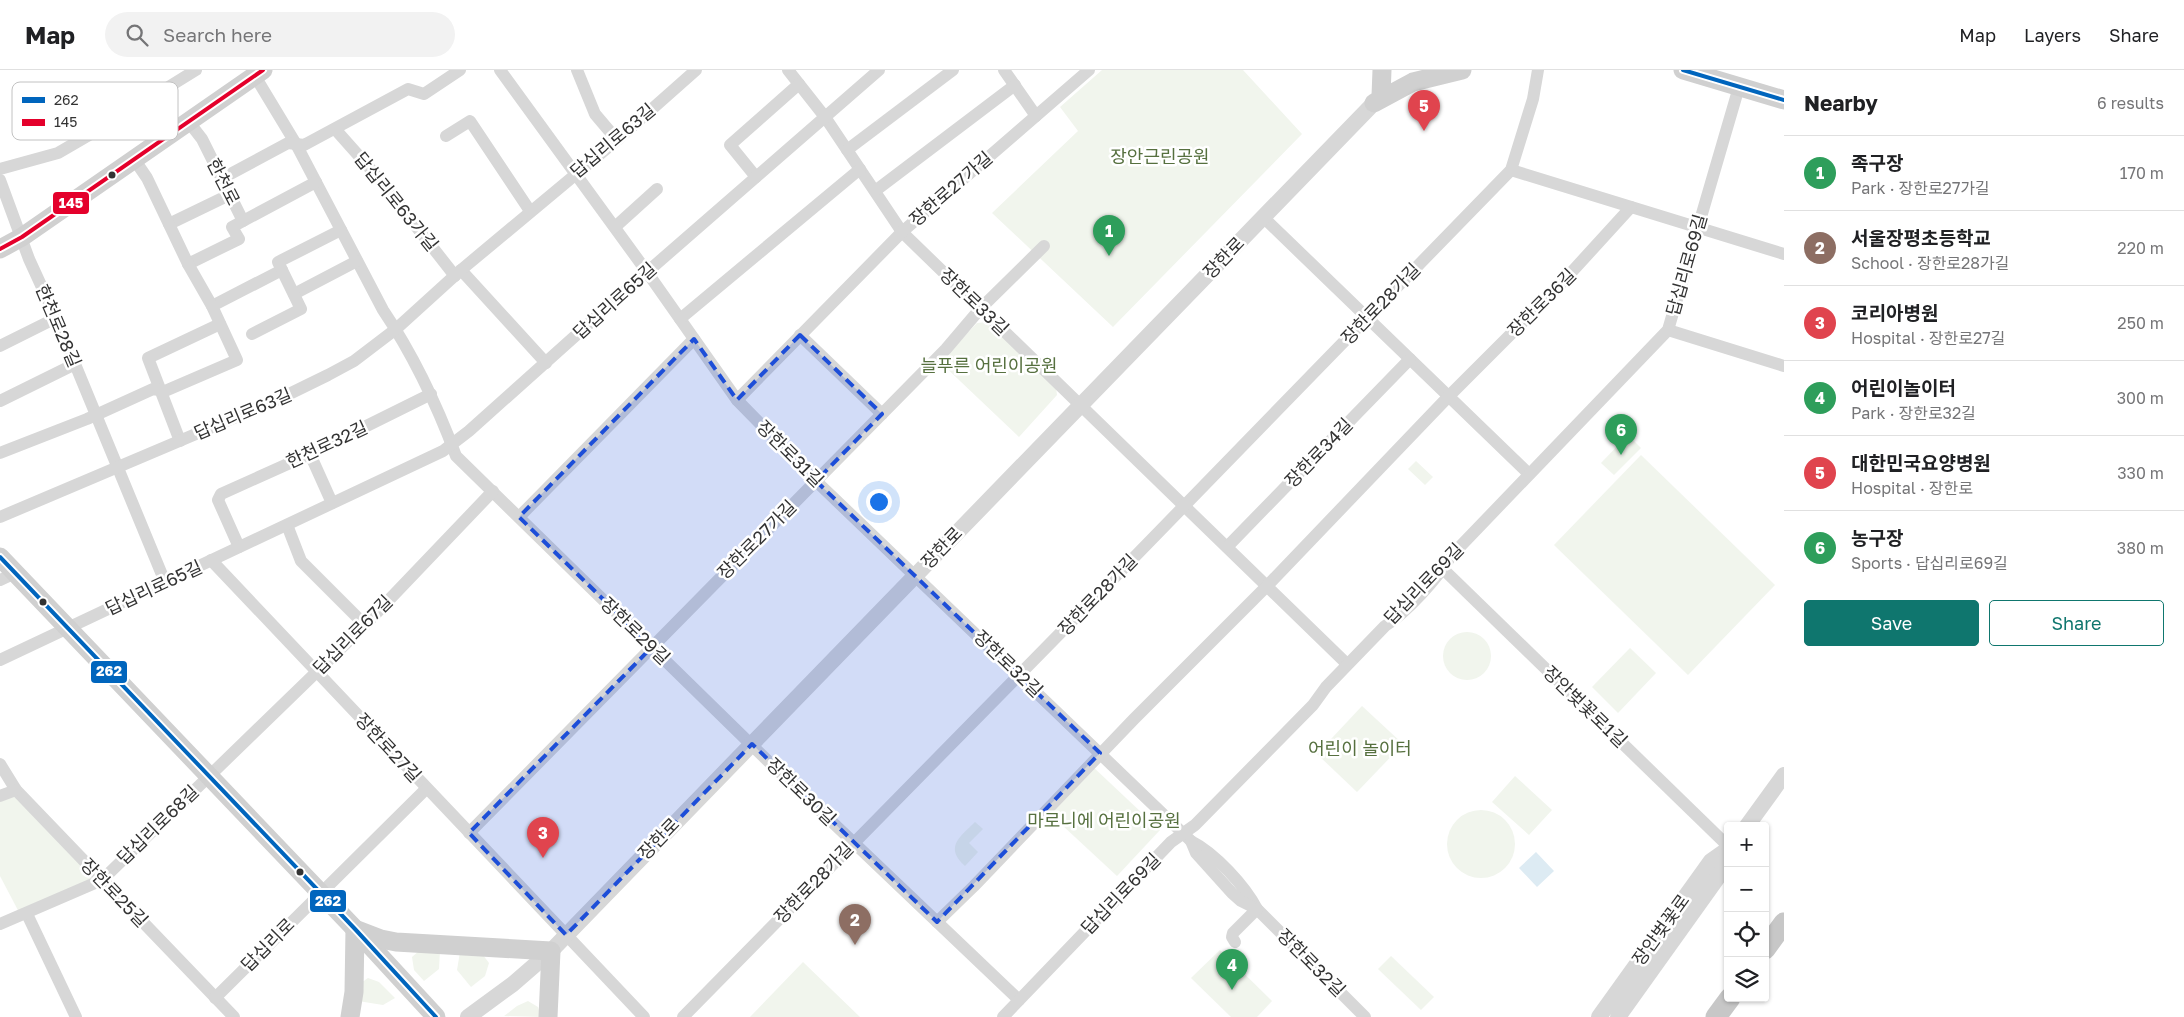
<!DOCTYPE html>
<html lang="en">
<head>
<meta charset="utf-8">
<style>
	:root { --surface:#fff; --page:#f2f2f2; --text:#202124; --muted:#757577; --line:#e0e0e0; --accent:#0f766e }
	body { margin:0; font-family:"Golos Text","Noto Sans KR",sans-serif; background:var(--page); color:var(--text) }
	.controls { position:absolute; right:15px; bottom:15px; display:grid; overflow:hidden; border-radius:5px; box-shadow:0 1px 4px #0004 }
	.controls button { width:45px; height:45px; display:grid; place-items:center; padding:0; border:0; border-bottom:1px solid var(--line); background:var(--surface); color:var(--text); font:25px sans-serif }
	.you { position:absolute; left:878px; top:431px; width:18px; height:18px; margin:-12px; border:4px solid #fff; border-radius:50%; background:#1a73e8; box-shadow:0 0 0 8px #1a73e833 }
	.badge { display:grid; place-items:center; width:32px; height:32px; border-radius:50%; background:var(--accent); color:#fff; font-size:16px; font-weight:700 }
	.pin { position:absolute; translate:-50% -41px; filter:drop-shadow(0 1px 2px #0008) }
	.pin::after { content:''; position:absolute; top:26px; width:18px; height:15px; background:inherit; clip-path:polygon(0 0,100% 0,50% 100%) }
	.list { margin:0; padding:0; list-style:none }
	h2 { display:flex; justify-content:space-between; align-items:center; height:65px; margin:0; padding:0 20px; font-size:21px }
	h2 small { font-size:16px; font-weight:400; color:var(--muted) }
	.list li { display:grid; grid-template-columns:32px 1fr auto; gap:15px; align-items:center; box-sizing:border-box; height:75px; padding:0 20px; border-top:1px solid var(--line) }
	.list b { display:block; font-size:19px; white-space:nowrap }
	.list p { margin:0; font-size:16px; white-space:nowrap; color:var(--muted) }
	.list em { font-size:16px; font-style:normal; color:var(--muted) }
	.actions { display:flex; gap:10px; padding:15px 20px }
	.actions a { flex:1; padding:11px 0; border:1px solid var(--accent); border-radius:5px; text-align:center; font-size:18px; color:var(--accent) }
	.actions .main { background:var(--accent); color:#fff }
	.icon { flex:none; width:28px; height:28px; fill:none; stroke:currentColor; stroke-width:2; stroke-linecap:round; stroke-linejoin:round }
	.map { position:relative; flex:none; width:1784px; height:947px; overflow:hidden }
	header { display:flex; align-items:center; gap:30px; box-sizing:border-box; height:70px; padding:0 25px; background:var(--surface); border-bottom:1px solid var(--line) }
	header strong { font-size:24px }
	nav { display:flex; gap:28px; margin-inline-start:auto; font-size:18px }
	.search { width:350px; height:45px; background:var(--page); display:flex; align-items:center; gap:12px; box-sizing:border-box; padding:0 18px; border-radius:28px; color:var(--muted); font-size:19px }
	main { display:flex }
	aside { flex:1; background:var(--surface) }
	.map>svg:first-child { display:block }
	.green { fill:#f1f5ed }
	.water { fill:#ddebf3 }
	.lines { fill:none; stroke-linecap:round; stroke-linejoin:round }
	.minor { stroke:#d7d7d7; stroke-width:12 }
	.tertiary { stroke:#d7d7d7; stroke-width:16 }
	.secondary { stroke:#d0d0d0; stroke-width:19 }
	.trunk { stroke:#c7c7c7; stroke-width:21 }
	.bus-1-casing { stroke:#fff; stroke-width:8 }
	.bus-2-casing { stroke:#fff; stroke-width:8 }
	.bus-1 { stroke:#0065bd; stroke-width:4 }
	.bus-2 { stroke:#e4002b; stroke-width:4 }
	.marked { fill:#1d4ed8; fill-opacity:0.2; stroke:#1d4ed8; stroke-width:4; stroke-dasharray:10 6; stroke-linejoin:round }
	.bus-dot { fill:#333; stroke:#fff; stroke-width:2 }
	.labels { text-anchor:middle; stroke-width:5; stroke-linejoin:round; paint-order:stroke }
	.street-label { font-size:18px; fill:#333; stroke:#fff }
	.park-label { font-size:18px; fill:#56703f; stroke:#fff }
	.key { fill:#fff; stroke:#c2c2c2; stroke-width:1 }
	.key-label { font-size:14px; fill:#333 }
	.line-badge { stroke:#fff; stroke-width:2 }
	.badge-label { font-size:14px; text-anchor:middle; font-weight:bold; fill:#fff }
</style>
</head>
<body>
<header>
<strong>Map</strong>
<div class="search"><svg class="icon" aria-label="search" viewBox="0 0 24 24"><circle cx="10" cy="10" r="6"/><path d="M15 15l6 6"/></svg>Search here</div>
<nav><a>Map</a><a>Layers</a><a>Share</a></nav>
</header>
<main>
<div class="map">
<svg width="1784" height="947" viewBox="0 0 1784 947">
	<rect width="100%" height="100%" fill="#fff"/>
	<g class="green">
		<polygon points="1102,0 1243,0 1302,64 1113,257 992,143 1078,61 1060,37"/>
		<polygon points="987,252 1056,317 1057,325 1019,367 940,292 977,253"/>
		<polygon points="1628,365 1641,378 1614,405 1601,393"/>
		<polygon points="1641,385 1775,515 1688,605 1554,475"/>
		<polygon points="1416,391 1433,407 1425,415 1408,399"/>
		<circle cx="1467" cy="586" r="24"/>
		<polygon points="1630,578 1656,603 1618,643 1592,617"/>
		<polygon points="1362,636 1403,674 1357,722 1317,684"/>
		<polygon points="1092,696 1160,760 1117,806 1048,742"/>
		<polygon points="1515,706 1552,740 1529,765 1492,732"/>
		<polygon points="16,720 102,810 21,846 0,806 0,726"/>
		<circle cx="1481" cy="774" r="34"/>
		<path d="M975 752 983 759 969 773 978 782 965 796C944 777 960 767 975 752Z"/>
		<polygon points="440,880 439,899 424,911 414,900 412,887 419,881"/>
		<polygon points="1220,880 1272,931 1257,947 1231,947 1191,908"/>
		<polygon points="460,882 483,885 489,893 485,906 471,917 457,900"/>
		<polygon points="1391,886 1434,927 1421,940 1378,899"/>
		<polygon points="803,892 860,947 750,947"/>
		<polygon points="368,908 379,912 395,928 383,935 358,931 361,913"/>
		<polygon points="528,931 538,937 541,947 504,946 517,936"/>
	</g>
	<polygon class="water" points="1536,782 1554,801 1537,817 1519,798"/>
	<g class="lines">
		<g class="minor">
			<path d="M500 0 647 202 737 330 816 411 1191 771C1215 783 1245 816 1257 839L1365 947"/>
			<polyline points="577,0 595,44 617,70"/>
			<polyline points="788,0 825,47 902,162 1347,594"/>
			<polyline points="1004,0 1036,46"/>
			<path d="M255 6 296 74 383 240C414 286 437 335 456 386L769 692 1019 930"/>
			<polyline points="335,59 375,104 455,206"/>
			<polyline points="446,66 470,51 530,141"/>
			<polyline points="847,80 953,0"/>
			<polyline points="0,99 58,83 120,47 196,0"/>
			<polyline points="1511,100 1784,184"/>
			<polyline points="756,107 730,75 799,14"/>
			<polyline points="221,109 288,73 304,75 408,19 424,24 460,0"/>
			<polyline points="0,110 29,189 56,248 165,512"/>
			<polyline points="875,121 1015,15"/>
			<polyline points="1263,147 1529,404"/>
			<polyline points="243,151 316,112"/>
			<polyline points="169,154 229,125"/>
			<polyline points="615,157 657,119"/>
			<polyline points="188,194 239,169 232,157 243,151 202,69 188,51"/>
			<polyline points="461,200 546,293"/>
			<polyline points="294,224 357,191"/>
			<polyline points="212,236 282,200"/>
			<polyline points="680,249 860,99"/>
			<polyline points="1668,260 1784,296"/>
			<polyline points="252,264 301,239 278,192 341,160"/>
			<polyline points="800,265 882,344"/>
			<polyline points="0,276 56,248"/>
			<polyline points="737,330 902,162 1089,0"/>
			<polyline points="0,331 75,294"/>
			<polyline points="180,371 148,288 220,254"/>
			<polyline points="0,383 87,349 153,319 165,321 237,290 212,236 188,194 147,108 134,89"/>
			<polyline points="310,384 332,433"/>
			<polyline points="0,447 281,328 328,305 354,291 396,259 461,200 617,70 696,0"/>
			<polyline points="519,447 694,269"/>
			<polyline points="287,455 301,491 365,555"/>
			<polyline points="239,477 218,430 221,424 310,384 431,324"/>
			<polyline points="1227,477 1410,289"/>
			<polyline points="211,490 644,947"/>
			<polyline points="1443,499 1728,776"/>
			<polyline points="0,510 15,503"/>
			<polyline points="0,590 443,381 469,361 631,216 879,0"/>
			<polyline points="0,694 16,720 234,947"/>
			<polyline points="0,726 16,720"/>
			<polyline points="469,763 946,279 980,239 1044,176"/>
			<polyline points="1191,771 1196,783 1232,823 1241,831 1257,839"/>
			<polyline points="27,844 76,947"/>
			<polyline points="937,852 974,816 1134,649 1267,516 1449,326 1558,217 1631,137"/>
			<polyline points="0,854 102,810 365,555 493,421"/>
			<polyline points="1235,872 1232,867 1233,863 1257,839"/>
			<polyline points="215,928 426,719"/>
			<polyline points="683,947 1079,544 1511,100 1533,29 1538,0"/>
			<path d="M1003 947 1171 772 1195 755 1313 635 1326 617 1385 556C1406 543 1438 508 1451 486L1668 260 1739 17"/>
		</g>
		<g class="tertiary">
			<polyline points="1747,756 1784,705"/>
			<polyline points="468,947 513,914 551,881 1374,33"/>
			<polyline points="1599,947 1711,791 1728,779"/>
			<polyline points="1618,947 1723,800 1728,783"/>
		</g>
		<g class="secondary">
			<polyline points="1683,0 1784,30"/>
			<polyline points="1381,26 1382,0"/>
			<polyline points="1374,33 1413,12 1462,0"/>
			<polyline points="0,179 22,167 263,0"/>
			<polyline points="0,487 355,859 436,947"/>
			<polyline points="350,947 354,922 355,859 381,869 396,872 551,881 548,947"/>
		</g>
		<g class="trunk">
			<polyline points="1765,879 1784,853"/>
			<polyline points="1716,947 1730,928"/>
		</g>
		<defs>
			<g id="bus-1">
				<polyline points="1683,0 1784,30"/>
				<polyline points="0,487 355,859 436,947"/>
			</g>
			<polyline id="bus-2" points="0,179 22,167 263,0"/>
		</defs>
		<use href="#bus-1" class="bus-1-casing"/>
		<use href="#bus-2" class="bus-2-casing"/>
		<use href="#bus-1" class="bus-1"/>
		<use href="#bus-2" class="bus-2"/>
	</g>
	<path class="marked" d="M800 265 882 344 816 411 1100 683 937 852 752 674 566 865 469 763 652 577 519 447 694 269 737 330Z"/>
	<g class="bus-dot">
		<circle cx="112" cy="105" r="4.5"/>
		<circle cx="43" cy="532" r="4.5"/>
		<circle cx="300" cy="802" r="4.5"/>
	</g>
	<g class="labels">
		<g class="street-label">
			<text transform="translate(613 71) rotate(-40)" y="6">답십리로63길</text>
			<text transform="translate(223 112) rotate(63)" y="6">한천로</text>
			<text transform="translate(951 119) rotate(-41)" y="6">장한로27가길</text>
			<text transform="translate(396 132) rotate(51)" y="6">답십리로63가길</text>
			<text transform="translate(1224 188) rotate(-46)" y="6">장한로</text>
			<text transform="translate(1687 195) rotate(-74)" y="6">답십리로69길</text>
			<text transform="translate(615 231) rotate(-42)" y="6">답십리로65길</text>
			<text transform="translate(974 232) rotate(44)" y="6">장한로33길</text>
			<text transform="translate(1542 233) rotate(-45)" y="6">장한로36길</text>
			<text transform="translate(1381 234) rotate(-46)" y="6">장한로28가길</text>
			<text transform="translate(58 256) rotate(67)" y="6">한천로28길</text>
			<text transform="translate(243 344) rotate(-23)" y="6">답십리로63길</text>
			<text transform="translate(327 375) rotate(-25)" y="6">한천로32길</text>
			<text transform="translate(1319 383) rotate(-46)" y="6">장한로34길</text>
			<text transform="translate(790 384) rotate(45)" y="6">장한로31길</text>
			<text transform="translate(757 470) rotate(-45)" y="6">장한로27가길</text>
			<text transform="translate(942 478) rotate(-46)" y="6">장한로</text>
			<text transform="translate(1424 514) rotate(-46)" y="6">답십리로69길</text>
			<text transform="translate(154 518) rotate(-25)" y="6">답십리로65길</text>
			<text transform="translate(1098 525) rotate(-46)" y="6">장한로28가길</text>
			<text transform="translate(635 561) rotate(44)" y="6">장한로29길</text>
			<text transform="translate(353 565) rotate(-45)" y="6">답십리로67길</text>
			<text transform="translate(1008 594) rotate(44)" y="6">장한로32길</text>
			<text transform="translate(1585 637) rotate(44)" y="6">장안벚꽃로1길</text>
			<text transform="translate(388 678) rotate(47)" y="6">장한로27길</text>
			<text transform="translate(801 722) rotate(44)" y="6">장한로30길</text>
			<text transform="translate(158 755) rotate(-44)" y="6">답십리로68길</text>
			<text transform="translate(659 769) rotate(-46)" y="6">장한로</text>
			<text transform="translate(814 813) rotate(-46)" y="6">장한로28가길</text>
			<text transform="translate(114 823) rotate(46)" y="6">장한로25길</text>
			<text transform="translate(1121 824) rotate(-46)" y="6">답십리로69길</text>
			<text transform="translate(1661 860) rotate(-54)" y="6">장안벚꽃로</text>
			<text transform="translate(268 875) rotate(-45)" y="6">답십리로</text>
			<text transform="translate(1311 893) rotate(45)" y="6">장한로32길</text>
		</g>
		<g class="park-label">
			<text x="1160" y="93">장안근린공원</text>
			<text x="989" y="302">늘푸른 어린이공원</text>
			<text x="1360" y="685">어린이 놀이터</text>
			<text x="1104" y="757">마로니에 어린이공원</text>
		</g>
	</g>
	<rect x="12" y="12" width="166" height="58" rx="8" class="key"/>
	<rect x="22" y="27" width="23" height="6" fill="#0065bd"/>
	<rect x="22" y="49" width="23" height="7" fill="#e4002b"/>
	<g class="key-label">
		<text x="54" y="35">262</text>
		<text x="54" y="57">145</text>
	</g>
	<g class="line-badge">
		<rect x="52" y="121" width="38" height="24" rx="5" fill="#e4002b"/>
		<rect x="90" y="590" width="38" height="24" rx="5" fill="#0065bd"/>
		<rect x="309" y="819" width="38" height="24" rx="5" fill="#0065bd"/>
	</g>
	<g class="badge-label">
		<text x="71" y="138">145</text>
		<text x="109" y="606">262</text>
		<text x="328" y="836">262</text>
	</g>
</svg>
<div class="controls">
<button>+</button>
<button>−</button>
<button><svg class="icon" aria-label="locate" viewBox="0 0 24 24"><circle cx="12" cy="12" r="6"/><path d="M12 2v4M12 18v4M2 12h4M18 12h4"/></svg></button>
<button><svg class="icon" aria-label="layers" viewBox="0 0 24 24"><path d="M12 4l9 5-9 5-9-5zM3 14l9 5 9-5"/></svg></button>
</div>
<div class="you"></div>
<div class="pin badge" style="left:1109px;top:186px;background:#2e9e5b">1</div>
<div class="pin badge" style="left:855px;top:875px;background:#8d6e63">2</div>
<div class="pin badge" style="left:543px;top:788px;background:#e0444e">3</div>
<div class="pin badge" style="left:1232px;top:920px;background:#2e9e5b">4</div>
<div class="pin badge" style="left:1424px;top:61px;background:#e0444e">5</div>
<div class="pin badge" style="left:1621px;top:385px;background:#2e9e5b">6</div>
</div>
<aside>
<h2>Nearby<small>6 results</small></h2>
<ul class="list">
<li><span class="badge" style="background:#2e9e5b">1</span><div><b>족구장</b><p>Park · 장한로27가길</p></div><em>170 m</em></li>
<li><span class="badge" style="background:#8d6e63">2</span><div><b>서울장평초등학교</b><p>School · 장한로28가길</p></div><em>220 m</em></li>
<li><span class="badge" style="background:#e0444e">3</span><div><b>코리아병원</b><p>Hospital · 장한로27길</p></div><em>250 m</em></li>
<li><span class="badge" style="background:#2e9e5b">4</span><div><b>어린이놀이터</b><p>Park · 장한로32길</p></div><em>300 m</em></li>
<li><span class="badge" style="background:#e0444e">5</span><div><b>대한민국요양병원</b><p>Hospital · 장한로</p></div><em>330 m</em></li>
<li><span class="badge" style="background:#2e9e5b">6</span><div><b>농구장</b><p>Sports · 답십리로69길</p></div><em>380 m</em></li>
</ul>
<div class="actions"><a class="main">Save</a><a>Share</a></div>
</aside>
</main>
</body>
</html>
